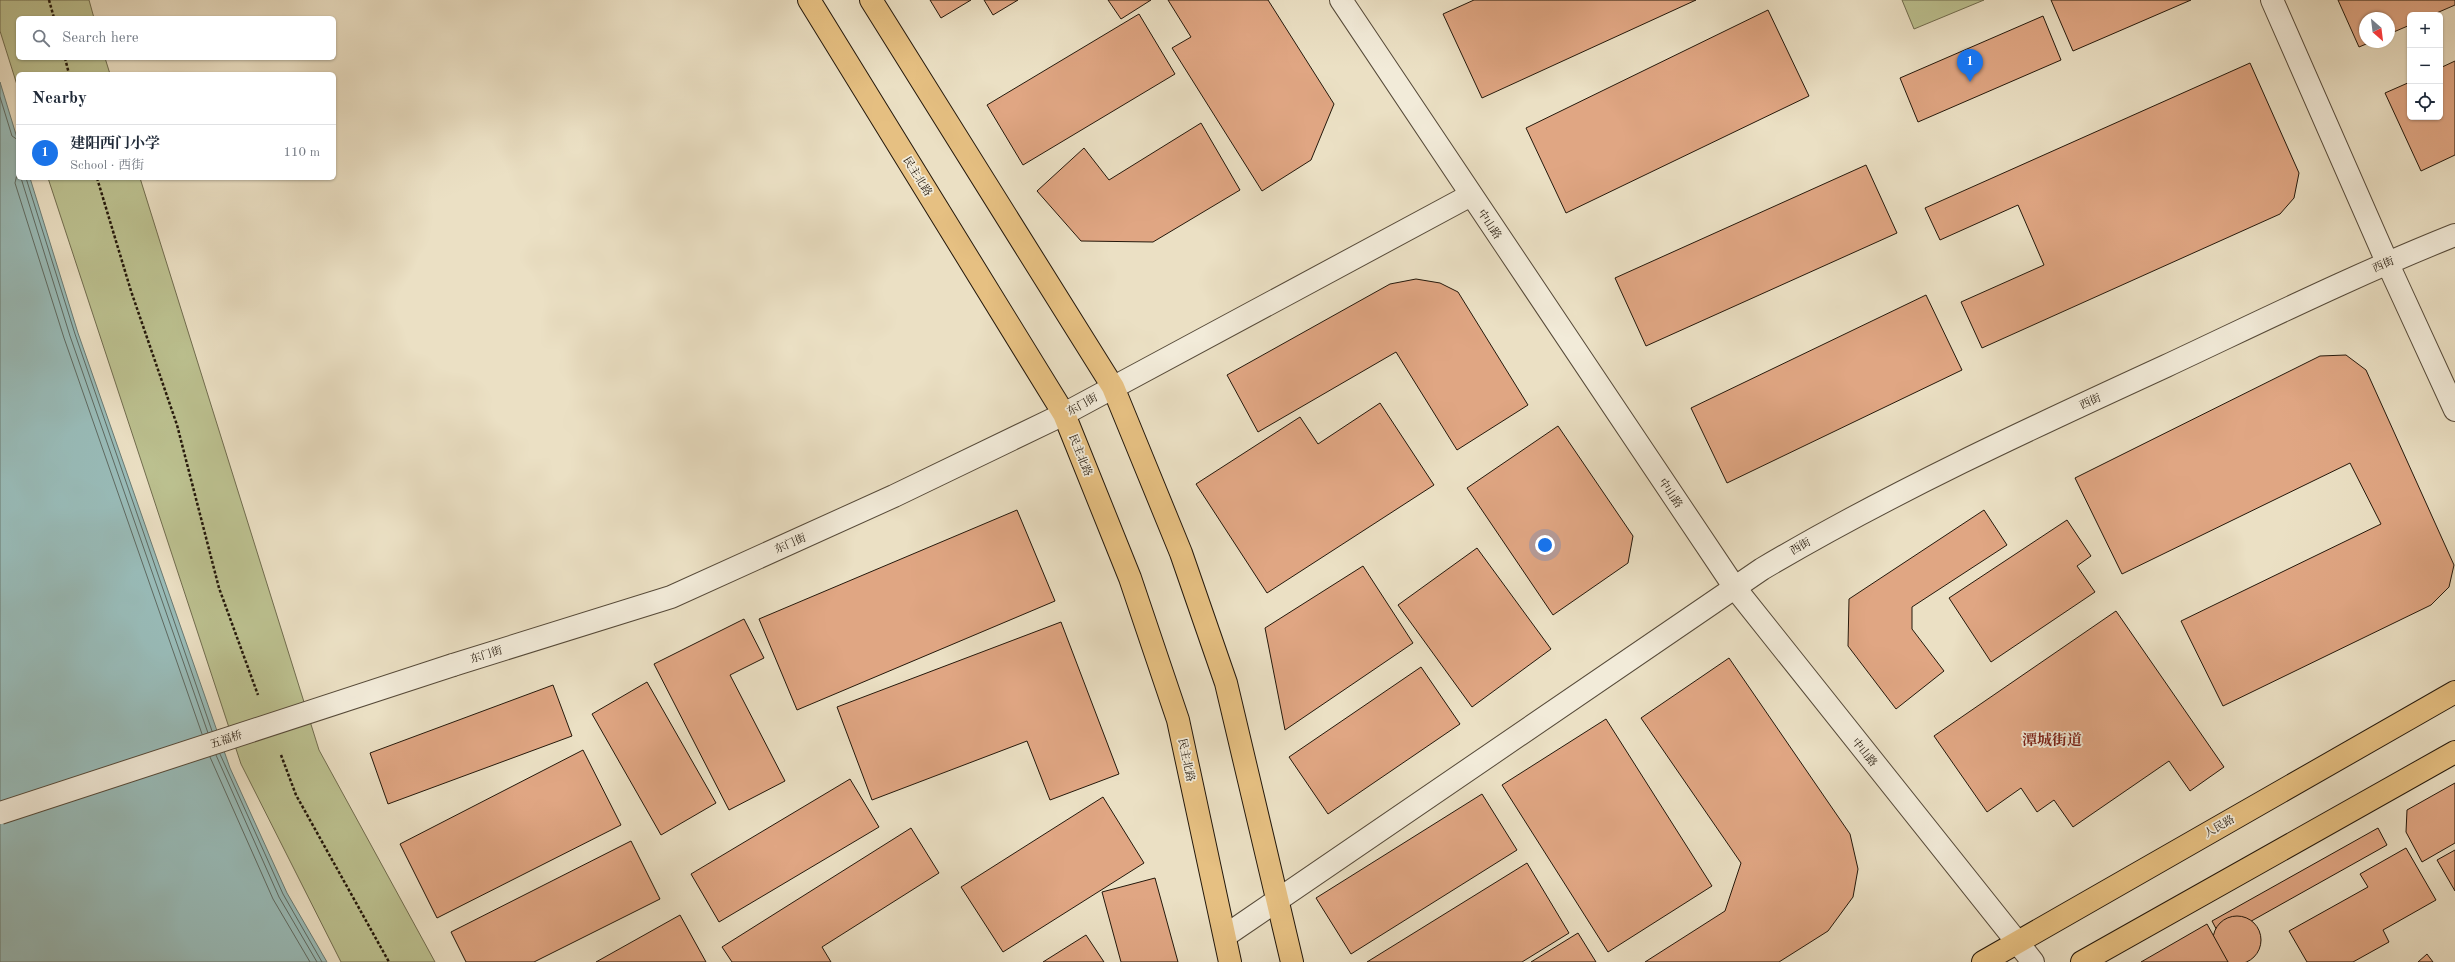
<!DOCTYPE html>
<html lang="en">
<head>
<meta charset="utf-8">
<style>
	:root { --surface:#fff; --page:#f6f6f7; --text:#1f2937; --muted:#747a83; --line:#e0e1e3; --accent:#1a73e8 }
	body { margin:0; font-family:"Old Standard TT","Noto Serif SC",serif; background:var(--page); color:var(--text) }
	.controls { position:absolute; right:12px; top:12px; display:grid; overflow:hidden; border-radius:6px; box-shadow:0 1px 3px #0004 }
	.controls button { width:36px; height:36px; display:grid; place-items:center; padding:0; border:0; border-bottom:1px solid var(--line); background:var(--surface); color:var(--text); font:20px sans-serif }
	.compass { position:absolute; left:2359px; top:12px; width:36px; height:36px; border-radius:50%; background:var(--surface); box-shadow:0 1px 3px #0004; rotate:152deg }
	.you { position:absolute; left:1545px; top:545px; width:14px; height:14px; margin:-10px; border:3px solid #fff; border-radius:50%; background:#1a73e8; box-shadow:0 0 0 6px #1a73e833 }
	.badge { display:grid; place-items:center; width:26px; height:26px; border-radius:50%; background:var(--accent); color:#fff; font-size:13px; font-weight:700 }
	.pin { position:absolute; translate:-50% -33px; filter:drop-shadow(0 1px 2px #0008) }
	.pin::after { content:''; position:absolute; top:21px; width:14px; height:12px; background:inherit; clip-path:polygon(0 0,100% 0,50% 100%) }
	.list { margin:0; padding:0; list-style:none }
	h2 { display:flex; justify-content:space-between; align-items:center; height:52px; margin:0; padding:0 16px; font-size:17px }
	h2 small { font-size:13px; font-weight:400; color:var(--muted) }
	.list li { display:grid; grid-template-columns:26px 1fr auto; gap:12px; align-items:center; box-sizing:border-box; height:56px; padding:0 16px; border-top:1px solid var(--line) }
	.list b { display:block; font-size:15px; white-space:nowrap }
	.list p { margin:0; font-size:13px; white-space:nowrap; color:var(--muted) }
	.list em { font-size:13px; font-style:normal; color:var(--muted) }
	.icon { flex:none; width:22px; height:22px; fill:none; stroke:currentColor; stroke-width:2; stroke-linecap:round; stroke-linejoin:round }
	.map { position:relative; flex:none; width:2455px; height:962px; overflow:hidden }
	.search { position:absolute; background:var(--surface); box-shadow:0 1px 3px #0004; left:16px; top:16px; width:320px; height:44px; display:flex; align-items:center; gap:10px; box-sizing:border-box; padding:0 14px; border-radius:6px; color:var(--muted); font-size:15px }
	.panel { position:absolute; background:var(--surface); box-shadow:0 1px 3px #0004; left:16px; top:72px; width:320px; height:108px; border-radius:6px }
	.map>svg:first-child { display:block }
	.green { fill:#bcc190; stroke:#706c4e }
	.water { fill:#99bcb9; stroke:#6a7a73 }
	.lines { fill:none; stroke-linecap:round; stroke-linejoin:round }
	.shore { stroke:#5e6a62; stroke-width:1 }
	.building { fill:#e0a683; stroke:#24180b }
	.minor-casing { stroke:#564a39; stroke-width:24 }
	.highway-casing { stroke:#24180b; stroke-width:24 }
	.path { stroke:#24180b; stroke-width:2.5; stroke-dasharray:3 2; stroke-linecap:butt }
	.minor { stroke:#f2ebd9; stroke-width:22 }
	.highway { stroke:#e6c082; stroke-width:22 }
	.minor-bridge-casing { stroke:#564a39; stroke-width:24; stroke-linecap:butt }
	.minor-bridge { stroke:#f2ebd9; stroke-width:22 }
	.labels { text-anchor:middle; stroke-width:3.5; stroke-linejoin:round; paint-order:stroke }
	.street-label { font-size:11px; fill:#24180b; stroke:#f2ebd9 }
	.district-label { font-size:15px; font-weight:bold; fill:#7a1f14; stroke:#f2ebd9 }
</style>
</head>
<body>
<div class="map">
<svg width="2455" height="962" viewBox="0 0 2455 962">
	<rect width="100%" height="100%" fill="#ebe0c4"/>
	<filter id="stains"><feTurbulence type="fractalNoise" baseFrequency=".005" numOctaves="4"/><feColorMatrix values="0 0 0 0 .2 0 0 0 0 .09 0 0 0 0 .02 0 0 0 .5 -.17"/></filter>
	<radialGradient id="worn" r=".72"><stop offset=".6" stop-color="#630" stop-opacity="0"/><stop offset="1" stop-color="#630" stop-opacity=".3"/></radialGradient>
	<g class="green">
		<polygon points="0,0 89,0 94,18 18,18 18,58 105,58 110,74 18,74 18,88 0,31"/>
		<polygon points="1902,0 1984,0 1914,29"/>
		<polygon points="48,178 140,178 319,750 435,962 341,962 241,764"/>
	</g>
	<polygon class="water" points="0,82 18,141 18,178 30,178 78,333 230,768 287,893 327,962 0,962"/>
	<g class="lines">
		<g class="shore">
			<polyline points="0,97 12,136 18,140"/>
			<polyline points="18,170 15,183 64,338 202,734"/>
			<polyline points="21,178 70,336 208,733"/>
			<polyline points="26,178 75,334 212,731"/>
			<polyline points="220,754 283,894 322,962"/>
			<polyline points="216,755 279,897 317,962"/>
			<polyline points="210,757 273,899 310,962"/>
		</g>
	</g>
	<g class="building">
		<polygon points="930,0 971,0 941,18"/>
		<polygon points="984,0 1018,0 993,15"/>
		<polygon points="1108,0 1151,0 1121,19"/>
		<polygon points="1168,0 1268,0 1334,104 1311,160 1262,191 1172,48 1191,37"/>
		<polygon points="1474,0 1696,0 1482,98 1443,14"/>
		<polygon points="2051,0 2191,0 2073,51"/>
		<polygon points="2338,0 2455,0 2455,5 2432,15 2410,15 2410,25 2389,34 2389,18 2365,18 2365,42 2371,42 2359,47"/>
		<polygon points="1768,10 1809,96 1566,213 1526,128"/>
		<polygon points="1139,14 1175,74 1023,165 987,105"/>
		<polygon points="2043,16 2061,60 1918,122 1900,78"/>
		<polygon points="2455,61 2455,155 2421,171 2385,93 2410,82 2410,117 2440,117 2440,68"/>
		<polygon points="2250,63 2299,173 2294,198 2280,214 1982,348 1961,302 2044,265 2018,205 1940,240 1925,208"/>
		<polygon points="1201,123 1240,190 1153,242 1081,241 1037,191 1084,148 1109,180"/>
		<polygon points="1866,165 1897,233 1646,346 1615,278"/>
		<polygon points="1416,279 1440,283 1458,292 1528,405 1457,450 1396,352 1258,432 1227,375 1390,284"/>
		<polygon points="1926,295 1962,370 1727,483 1691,408"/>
		<polygon points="2346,355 2366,370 2454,565 2449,587 2431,605 2223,706 2181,621 2381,524 2350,463 2122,574 2075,478 2320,356"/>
		<polygon points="1380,403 1434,485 1267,593 1196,484 1300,417 1318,444"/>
		<polygon points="1558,426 1633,536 1628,563 1553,615 1467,488"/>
		<polygon points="1017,510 1055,601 797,710 759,619"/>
		<polygon points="1984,510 2007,545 1912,607 1912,629 1944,671 1896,709 1848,646 1849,599"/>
		<polygon points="2067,520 2091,556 2077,566 2095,592 1991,662 1949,598"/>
		<polygon points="1477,548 1551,649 1472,707 1398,605"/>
		<polygon points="1363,566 1413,643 1285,730 1265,628"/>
		<polygon points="2116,611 2224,767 2190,791 2169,761 2073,827 2054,800 2037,812 2021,788 1987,812 1934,736"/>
		<polygon points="744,619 764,658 730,675 785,781 729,810 654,664"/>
		<polygon points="1061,622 1119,774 1050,800 1027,741 872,800 837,707"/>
		<polygon points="1729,658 1850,834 1858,869 1853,897 1828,931 1779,962 1645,962 1725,911 1741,863 1641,718"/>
		<polygon points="1421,667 1460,724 1328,814 1289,757"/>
		<polygon points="647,682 716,803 661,835 592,714"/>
		<polygon points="553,685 572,736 388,804 370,753"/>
		<polygon points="1606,719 1712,886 1608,952 1502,785"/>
		<polygon points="583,750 621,825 437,918 400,844"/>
		<polygon points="850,779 879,827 719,922 691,874"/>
		<polygon points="2455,783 2455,843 2422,862 2406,832 2407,810"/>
		<polygon points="1482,794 1517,850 1351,954 1316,898"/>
		<polygon points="1103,797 1144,863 1003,952 961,887"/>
		<polygon points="911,828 939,873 822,947 831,962 732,962 722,947"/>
		<polygon points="2378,828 2387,845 2221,938 2212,921"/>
		<polygon points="631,841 660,899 534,962 466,962 451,932"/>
		<polygon points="2406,848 2436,900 2383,930 2389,942 2353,962 2307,962 2289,931 2368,887 2360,874"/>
		<polygon points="2455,850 2455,891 2437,860"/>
		<polygon points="1527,863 1569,933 1522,962 1367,962"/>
		<polygon points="1155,878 1178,962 1121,962 1102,892"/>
		<polygon points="680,915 706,962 596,962"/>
		<circle cx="2237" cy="940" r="24"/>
		<polygon points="2207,924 2228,962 2141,962"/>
		<polygon points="1578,933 1596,962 1531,962"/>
		<polygon points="1086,935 1104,962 1043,962"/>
		<polygon points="2427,954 2433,962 2418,962"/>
	</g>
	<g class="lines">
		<defs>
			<g id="minor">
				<polyline points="1341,0 1735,588 2033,962"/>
				<polyline points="2272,0 2387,262 2455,410"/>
				<polyline points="453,665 671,597 894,496 1064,414 1471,195"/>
				<path d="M1225 936 1762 569C1892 492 2029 429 2166 366 2262 321 2357 274 2455 235"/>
			</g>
			<g id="highway">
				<polyline points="809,0 1064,414 1130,578 1178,720 1230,962"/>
				<polyline points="871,0 1113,387 1181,553 1226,683 1292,962"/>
				<polyline points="1983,962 2455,692"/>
				<polyline points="2082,962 2455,752"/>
			</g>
		</defs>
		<use href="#minor" class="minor-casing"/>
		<use href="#highway" class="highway-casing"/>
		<g class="path">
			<polyline points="49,0 54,18"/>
			<polyline points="65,58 69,74"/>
			<polyline points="97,178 131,291 177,425 219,588 258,695"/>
			<polyline points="281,755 296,795 389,962"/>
		</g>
		<use href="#minor" class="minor"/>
		<use href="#highway" class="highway"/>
		<defs>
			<polyline id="minor-bridge" points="0,813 453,665"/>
		</defs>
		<use href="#minor-bridge" class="minor-bridge-casing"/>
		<use href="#minor-bridge" class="minor-bridge"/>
	</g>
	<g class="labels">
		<g class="street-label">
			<text transform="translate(918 176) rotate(58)" y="4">民主北路</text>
			<text transform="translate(1490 224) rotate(56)" y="4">中山路</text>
			<text transform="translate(2383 264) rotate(-24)" y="4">西街</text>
			<text transform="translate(2090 401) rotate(-25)" y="4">西街</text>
			<text transform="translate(1082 404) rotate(-29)" y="4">东门街</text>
			<text transform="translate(1081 455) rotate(68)" y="4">民主北路</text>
			<text transform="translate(1671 493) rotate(56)" y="4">中山路</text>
			<text transform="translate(790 543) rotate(-24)" y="4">东门街</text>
			<text transform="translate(1800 546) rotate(-31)" y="4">西街</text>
			<text transform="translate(486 654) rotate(-17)" y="4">东门街</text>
			<text transform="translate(226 739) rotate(-18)" y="4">五福桥</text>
			<text transform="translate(1865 752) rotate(51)" y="4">中山路</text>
			<text transform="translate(1187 760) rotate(78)" y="4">民主北路</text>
			<text transform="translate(2219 826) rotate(-30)" y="4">人民路</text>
		</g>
		<g class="district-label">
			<text x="2052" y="745">潭城街道</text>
		</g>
	</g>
	<rect width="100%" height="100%" filter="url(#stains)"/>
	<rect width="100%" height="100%" fill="url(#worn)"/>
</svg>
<div class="controls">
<button>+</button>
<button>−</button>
<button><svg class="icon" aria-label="locate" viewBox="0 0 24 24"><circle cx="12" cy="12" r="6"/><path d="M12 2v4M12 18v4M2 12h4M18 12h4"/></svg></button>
</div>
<svg class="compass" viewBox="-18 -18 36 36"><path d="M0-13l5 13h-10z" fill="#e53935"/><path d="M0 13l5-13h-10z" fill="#747a83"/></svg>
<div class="you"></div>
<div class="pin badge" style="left:1970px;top:82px">1</div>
<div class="search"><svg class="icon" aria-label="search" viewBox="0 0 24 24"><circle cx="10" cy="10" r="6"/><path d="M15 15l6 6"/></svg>Search here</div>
<section class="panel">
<h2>Nearby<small></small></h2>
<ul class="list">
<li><span class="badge">1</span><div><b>建阳西门小学</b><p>School · 西街</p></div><em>110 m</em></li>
</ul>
</section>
</div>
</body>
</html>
